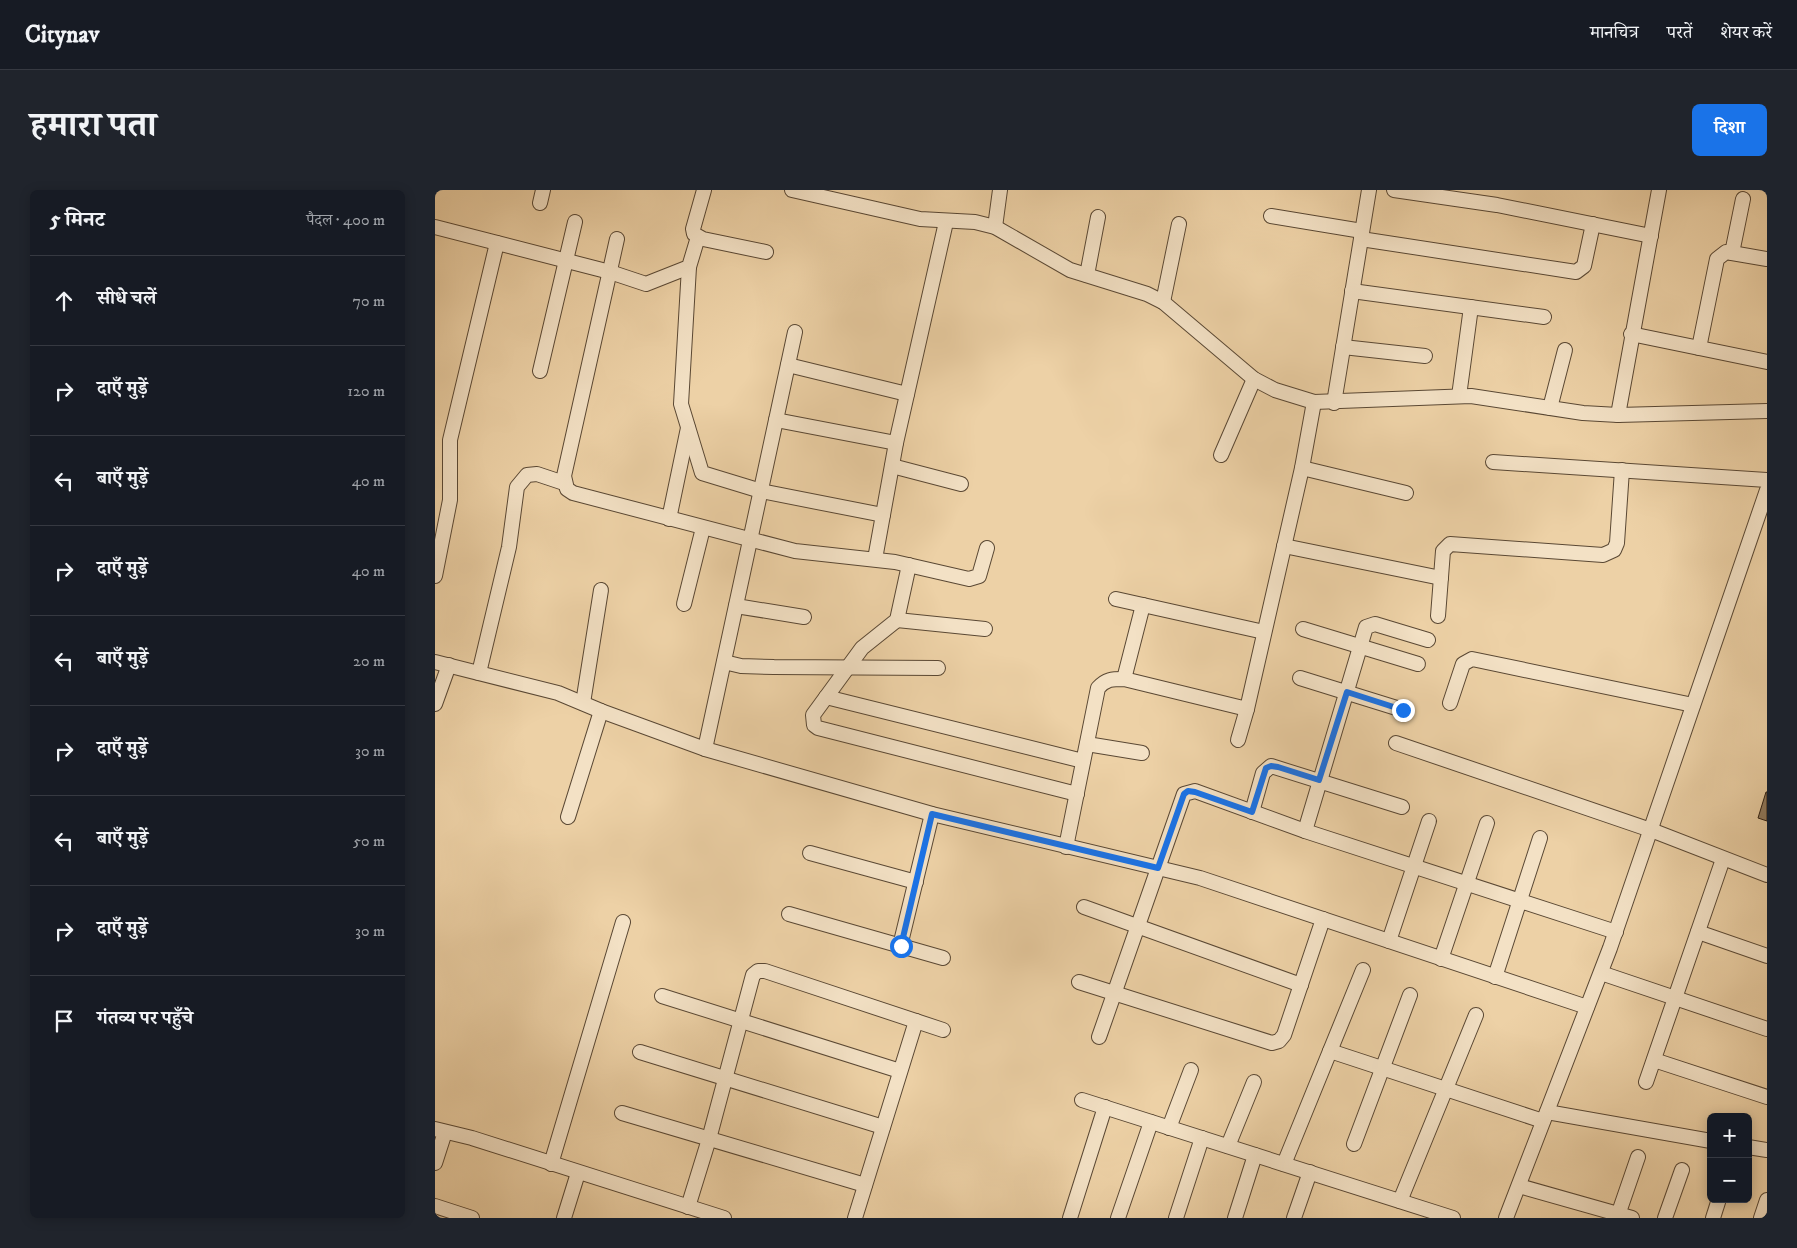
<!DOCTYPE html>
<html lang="hi">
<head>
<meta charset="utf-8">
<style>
	:root { --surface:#171b24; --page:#20242c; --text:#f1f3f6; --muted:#9ea1a6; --line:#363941; --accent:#1a73e8 }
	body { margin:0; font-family:"IM FELL DW Pica","Noto Serif Devanagari",serif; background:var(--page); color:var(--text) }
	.controls { position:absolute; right:15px; bottom:15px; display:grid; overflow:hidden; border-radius:8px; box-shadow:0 2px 12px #0003 }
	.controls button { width:45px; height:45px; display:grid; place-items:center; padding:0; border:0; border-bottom:1px solid var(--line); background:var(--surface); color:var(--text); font:25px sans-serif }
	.stop { position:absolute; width:15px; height:15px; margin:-11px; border:4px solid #1a73e8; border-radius:50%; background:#fff }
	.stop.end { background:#1a73e8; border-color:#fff; box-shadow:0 1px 5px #0008 }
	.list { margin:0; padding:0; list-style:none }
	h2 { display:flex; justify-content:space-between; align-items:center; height:65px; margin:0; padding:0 20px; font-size:21px }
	h2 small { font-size:16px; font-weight:400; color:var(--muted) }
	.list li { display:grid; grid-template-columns:32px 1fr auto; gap:15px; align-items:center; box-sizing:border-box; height:90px; padding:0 20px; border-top:1px solid var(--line) }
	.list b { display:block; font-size:19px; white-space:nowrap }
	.list em { font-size:16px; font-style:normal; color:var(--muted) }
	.icon { flex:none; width:28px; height:28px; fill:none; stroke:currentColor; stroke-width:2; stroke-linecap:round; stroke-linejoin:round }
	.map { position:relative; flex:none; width:1332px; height:1028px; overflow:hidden; border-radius:8px }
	header { display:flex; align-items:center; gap:30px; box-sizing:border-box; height:70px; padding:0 25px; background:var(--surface); border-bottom:1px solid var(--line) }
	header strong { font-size:24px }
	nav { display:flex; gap:28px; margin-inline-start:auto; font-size:18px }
	.intro { display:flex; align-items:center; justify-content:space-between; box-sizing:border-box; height:120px; padding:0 30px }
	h1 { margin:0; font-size:35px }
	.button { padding:12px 22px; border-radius:8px; background:var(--accent); color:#fff; font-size:18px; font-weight:700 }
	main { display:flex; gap:30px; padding:0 30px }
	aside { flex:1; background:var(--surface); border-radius:8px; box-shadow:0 2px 12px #0003 }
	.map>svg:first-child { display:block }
	.building { fill:#8f795d; stroke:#291a0e }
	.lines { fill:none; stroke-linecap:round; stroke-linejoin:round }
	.minor-casing { stroke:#5a4834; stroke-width:16 }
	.minor { stroke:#f3e1c5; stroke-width:14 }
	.route { stroke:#1a73e8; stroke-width:6 }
</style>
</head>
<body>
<header>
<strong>Citynav</strong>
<nav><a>मानचित्र</a><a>परतें</a><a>शेयर करें</a></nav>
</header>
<div class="intro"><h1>हमारा पता</h1><a class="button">दिशा</a></div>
<main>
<aside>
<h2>5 मिनट<small>पैदल · 400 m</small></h2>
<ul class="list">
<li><svg class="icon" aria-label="ahead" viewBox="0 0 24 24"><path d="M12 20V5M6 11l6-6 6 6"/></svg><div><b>सीधे चलें</b></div><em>70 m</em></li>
<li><svg class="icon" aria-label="right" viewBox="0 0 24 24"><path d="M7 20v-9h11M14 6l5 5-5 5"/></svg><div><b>दाएँ मुड़ें</b></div><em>120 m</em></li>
<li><svg class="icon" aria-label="left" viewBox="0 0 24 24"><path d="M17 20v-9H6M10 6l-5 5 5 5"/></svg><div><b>बाएँ मुड़ें</b></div><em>40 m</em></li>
<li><svg class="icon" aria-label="right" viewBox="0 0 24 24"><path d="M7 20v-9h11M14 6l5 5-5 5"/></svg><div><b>दाएँ मुड़ें</b></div><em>40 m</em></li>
<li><svg class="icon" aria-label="left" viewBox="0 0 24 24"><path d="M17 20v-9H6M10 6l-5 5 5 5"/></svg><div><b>बाएँ मुड़ें</b></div><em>20 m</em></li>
<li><svg class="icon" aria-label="right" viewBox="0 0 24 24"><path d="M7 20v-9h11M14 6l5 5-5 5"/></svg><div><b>दाएँ मुड़ें</b></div><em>30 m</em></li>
<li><svg class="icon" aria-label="left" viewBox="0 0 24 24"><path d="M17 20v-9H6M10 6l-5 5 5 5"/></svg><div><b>बाएँ मुड़ें</b></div><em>50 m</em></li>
<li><svg class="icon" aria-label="right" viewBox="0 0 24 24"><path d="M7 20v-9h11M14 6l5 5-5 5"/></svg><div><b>दाएँ मुड़ें</b></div><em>30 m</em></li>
<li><svg class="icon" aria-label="arrive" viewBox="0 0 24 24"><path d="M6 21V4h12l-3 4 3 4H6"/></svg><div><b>गंतव्य पर पहुँचे</b></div></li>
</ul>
</aside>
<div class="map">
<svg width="1332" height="1028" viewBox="0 0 1332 1028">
	<rect width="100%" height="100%" fill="#edd1a6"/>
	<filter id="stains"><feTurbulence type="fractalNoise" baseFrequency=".004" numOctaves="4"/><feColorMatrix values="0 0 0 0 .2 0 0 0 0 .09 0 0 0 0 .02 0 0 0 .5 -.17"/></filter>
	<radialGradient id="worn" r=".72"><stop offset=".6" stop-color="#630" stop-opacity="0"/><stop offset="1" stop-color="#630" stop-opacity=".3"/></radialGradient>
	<polygon class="building" points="1331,602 1332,602 1332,631 1323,628"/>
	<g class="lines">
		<defs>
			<g id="minor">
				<polyline points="269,0 258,39 259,44 268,49 331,62"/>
				<polyline points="357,0 485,29 540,32 560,37 635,80 712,104 728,112 819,189 840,200 879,212 1036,206 1148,223 1183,225 1332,221"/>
				<polyline points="959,0 1062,15 1216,46"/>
				<polyline points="105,13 108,0"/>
				<polyline points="836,26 927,41"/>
				<polyline points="0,37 175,82 211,94 254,77 263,47"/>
				<polyline points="560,37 565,0"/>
				<polyline points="182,49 129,286 132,299 138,303 360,361 460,372 534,389 544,386 552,358"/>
				<polyline points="926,49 1141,82 1149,76 1158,34"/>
				<polyline points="1297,63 1308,9"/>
				<polyline points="254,77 246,214 267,283 326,301 448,325"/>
				<polyline points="652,85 663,27"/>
				<polyline points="917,101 1109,127"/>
				<polyline points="728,112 744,34"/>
				<polyline points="1196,144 1332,172"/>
				<polyline points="908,157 990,166"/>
				<polyline points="1264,158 1282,69 1291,62 1332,69"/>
				<polyline points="353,175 472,204"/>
				<polyline points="105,181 140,32"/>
				<polyline points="1024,206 1036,117"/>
				<polyline points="899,213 934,0"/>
				<polyline points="1115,218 1130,160"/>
				<polyline points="1183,225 1224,0"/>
				<polyline points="341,230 461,253"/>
				<polyline points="786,265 819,189"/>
				<polyline points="1058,272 1332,290"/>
				<polyline points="457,276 526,294"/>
				<polyline points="867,278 971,303"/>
				<polyline points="234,329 253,238"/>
				<polyline points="849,356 1006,388"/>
				<polyline points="440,369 461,253 511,32"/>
				<polyline points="474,375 462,430 427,458 378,525 379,535 383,538 642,604"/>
				<polyline points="0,386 15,310 15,250 62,53"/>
				<polyline points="681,409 829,442"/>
				<polyline points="249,414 268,338"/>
				<polyline points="301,416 369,427"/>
				<polyline points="1003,426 1008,361 1015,354 1168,365 1179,360 1182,353 1187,280"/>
				<polyline points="462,430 550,439"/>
				<polyline points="868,439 983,474"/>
				<polyline points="993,450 940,434 931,437 870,641 1181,742"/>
				<polyline points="0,472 123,503 166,521 270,559 497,624 765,688 1152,817"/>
				<polyline points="289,472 306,476 339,477 503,478"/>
				<polyline points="44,483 74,357 82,297 92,285 102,284 129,293"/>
				<polyline points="865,488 968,520"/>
				<polyline points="689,489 708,415"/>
				<polyline points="391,507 648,571"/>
				<polyline points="148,513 166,400"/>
				<polyline points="1015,513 1028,474 1037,469 1258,515"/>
				<polyline points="0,514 14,475"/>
				<polyline points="803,550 812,519"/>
				<polyline points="961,553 1216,640 1332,685"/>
				<polyline points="652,554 707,563"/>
				<polyline points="270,559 360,142"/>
				<polyline points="817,622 828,583 836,576 967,617"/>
				<polyline points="133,627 166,521"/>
				<path d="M631 657 663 498C671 489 677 489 689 489L812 519 867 278 879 212"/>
				<polyline points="375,663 481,692"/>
				<polyline points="649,717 866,795"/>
				<polyline points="354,724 508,768"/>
				<polyline points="1263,742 1332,766"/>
				<polyline points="954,751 994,631"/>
				<polyline points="465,756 497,624"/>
				<polyline points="1006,769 1052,633"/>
				<polyline points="1166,783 1332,839"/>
				<polyline points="1060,787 1105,648"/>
				<polyline points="644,792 837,853 844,851 849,845 888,729"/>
				<polyline points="227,806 465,881"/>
				<polyline points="664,847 749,604 760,601 870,641"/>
				<polyline points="895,861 1108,931"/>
				<polyline points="205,862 448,937"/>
				<polyline points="1219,870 1332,907"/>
				<polyline points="1211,892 1288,669"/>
				<polyline points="647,910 1018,1028"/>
				<polyline points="1112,922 1276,951"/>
				<polyline points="187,923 430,995"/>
				<polyline points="734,938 756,880"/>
				<polyline points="0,939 37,948 289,1028"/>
				<polyline points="919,954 975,805"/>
				<polyline points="793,956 819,892"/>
				<polyline points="1313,957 1332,960"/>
				<polyline points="0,973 10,942"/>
				<polyline points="116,974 188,732"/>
				<polyline points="849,974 928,780"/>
				<polyline points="1084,996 1197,1028"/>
				<polyline points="965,1011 1041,825"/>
				<polyline points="0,1016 37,1028"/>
				<polyline points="253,1017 274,949 318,785 323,781 330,781 508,840"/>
				<polyline points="129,1028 143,983"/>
				<polyline points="420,1028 481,831"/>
				<polyline points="635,1028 670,917"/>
				<polyline points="683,1028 716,932"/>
				<polyline points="741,1028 767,948"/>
				<polyline points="800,1028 820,965"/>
				<polyline points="859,1028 875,982"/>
				<polyline points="1071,1028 1175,758 1332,300"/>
				<polyline points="1182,1028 1203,967"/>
				<polyline points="1230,1028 1247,980"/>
				<polyline points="1278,1028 1284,1009"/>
				<polyline points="1326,1028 1332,1010"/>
			</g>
		</defs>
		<use href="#minor" class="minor-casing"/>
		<use href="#minor" class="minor"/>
	</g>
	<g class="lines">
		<polyline class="route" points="466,756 497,624 723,678 749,604 753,601 760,602 817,622 831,578 836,576 843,577 884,590 912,502 968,520"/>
	</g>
	<rect width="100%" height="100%" filter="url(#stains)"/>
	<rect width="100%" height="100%" fill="url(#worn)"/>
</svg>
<div class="controls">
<button>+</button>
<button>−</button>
</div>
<div class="stop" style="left:466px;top:756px"></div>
<div class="stop end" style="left:968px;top:520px"></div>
</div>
</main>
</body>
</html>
